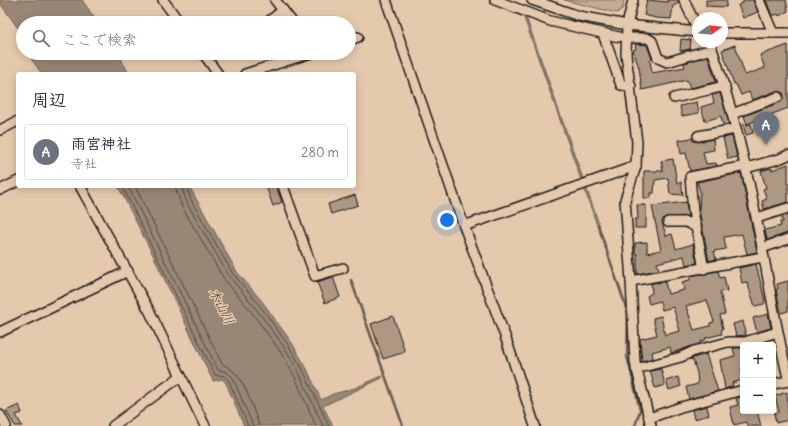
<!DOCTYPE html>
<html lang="ja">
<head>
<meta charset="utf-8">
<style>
	:root { --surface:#fff; --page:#f2f2f3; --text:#1f2937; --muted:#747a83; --line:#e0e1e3; --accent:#2563eb }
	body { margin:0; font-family:Delius,"Klee One",sans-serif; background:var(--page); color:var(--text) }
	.controls { position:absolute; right:12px; bottom:12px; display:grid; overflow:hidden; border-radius:4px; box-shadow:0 2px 10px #0003 }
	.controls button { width:36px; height:36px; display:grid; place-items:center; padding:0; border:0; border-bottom:1px solid var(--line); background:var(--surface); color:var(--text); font:20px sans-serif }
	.compass { position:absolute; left:692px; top:12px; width:36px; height:36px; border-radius:50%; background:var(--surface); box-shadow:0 2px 10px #0003; rotate:76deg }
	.you { position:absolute; left:447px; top:220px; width:14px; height:14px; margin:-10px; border:3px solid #fff; border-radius:50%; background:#1a73e8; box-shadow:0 0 0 6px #1a73e833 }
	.badge { display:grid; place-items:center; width:26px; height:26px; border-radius:50%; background:var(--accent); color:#fff; font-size:13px; font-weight:700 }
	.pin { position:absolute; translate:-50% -33px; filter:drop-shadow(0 1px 2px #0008) }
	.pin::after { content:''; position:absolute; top:21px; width:14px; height:12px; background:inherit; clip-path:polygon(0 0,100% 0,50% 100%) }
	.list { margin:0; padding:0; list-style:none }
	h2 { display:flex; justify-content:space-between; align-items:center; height:52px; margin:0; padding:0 16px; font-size:17px }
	h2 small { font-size:13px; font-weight:400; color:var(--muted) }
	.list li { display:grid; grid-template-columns:26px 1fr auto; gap:12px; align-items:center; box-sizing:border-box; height:56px; margin:0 8px 8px; padding:0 8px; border:1px solid var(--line); border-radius:4px }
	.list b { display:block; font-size:15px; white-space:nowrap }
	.list p { margin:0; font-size:13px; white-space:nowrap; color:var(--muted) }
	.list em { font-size:13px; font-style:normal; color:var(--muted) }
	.icon { flex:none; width:22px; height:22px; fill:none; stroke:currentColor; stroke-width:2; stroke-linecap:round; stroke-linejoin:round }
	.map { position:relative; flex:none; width:788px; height:426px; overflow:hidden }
	.search { position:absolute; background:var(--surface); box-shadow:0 2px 10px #0003; left:16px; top:16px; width:340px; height:44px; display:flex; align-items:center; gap:10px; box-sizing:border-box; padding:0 14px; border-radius:22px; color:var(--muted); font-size:15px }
	.panel { position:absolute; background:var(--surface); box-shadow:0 2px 10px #0003; left:16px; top:72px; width:340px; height:116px; border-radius:4px }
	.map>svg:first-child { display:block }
	.green { fill:#c4ad94; stroke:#706458 }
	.water { fill:#988775; stroke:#665c51 }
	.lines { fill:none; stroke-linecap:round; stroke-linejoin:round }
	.shore { stroke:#4e4740; stroke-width:1 }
	.stream { stroke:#665c51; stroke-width:2.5 }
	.building { fill:#ad9884; stroke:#1c1c1c; fill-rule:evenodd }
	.minor-casing { stroke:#1c1c1c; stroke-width:12 }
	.minor { stroke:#e5c9ac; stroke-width:9 }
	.labels { text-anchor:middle; stroke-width:3; stroke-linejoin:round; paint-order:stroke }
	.water-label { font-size:13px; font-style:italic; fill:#413c37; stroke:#e5c9ac }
</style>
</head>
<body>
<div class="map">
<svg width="788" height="426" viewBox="0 0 788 426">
	<rect width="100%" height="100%" fill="#e5c9ac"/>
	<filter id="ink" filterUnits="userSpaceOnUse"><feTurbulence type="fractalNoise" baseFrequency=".025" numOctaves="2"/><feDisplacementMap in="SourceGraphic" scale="8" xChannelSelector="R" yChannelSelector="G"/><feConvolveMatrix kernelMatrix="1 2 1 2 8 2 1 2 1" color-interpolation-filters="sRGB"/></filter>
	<g filter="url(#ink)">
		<polygon class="green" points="564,0 624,0 623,8 617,13"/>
		<g class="water">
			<polygon points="0,0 82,0 98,23 23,23 23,35 0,3"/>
			<polygon points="523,15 526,17 600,227 598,228"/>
			<polygon points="27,53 118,53 129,74 42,74"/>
			<polygon points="118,186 189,186 237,272 261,300 292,343 307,369 321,400 333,394 355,388 382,376 382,378 323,406 333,426 244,426 226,383 222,379 213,381 153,255"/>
		</g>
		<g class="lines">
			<g class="shore">
				<polyline points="122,186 215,375 224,376 229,381 248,426"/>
				<polyline points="128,186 218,370 227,372 233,378 253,426"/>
				<path d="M135 186 222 364C243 372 249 399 257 419L259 426"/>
				<polyline points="175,186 182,207 224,279 250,310 280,351 294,375 316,426"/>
				<polyline points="181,186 188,205 229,276 254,306 285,348 299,373 323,426"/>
				<polyline points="186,186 192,202 233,274 258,303 289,346 303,370 329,426"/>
			</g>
			<g class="stream">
				<polyline points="598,225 628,313 627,356 640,410 635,426"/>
				<polyline points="351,280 403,426"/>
			</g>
		</g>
		<g class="building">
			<polygon points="647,0 668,2 667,0 678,0 679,3 673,6 671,19 656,18 644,15"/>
			<polygon points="706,0 727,0 726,7 706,6"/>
			<polygon points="743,0 753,0 758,12 743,18 738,5 744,2"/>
			<polygon points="766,0 786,0 788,11 779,16 778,14 772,16"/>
			<polygon points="681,39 691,40 690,49 680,51"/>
			<polygon points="635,44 647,45 652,59 650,60 652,73 685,67 684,63 708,56 716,82 690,88 687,80 642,90 639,68 633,50 636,49"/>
			<polygon points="735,45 745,75 765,68 760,55 788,45 788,108 747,124 744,116 780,102 784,95 782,92 776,91 752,100 749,92 741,95 736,84 734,84 722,50"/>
			<polygon points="720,93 726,113 729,124 723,125 721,116 705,121 701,107 714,103 712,95"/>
			<polygon points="697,102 699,113 682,116 680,106"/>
			<polygon points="751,124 753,133 746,135 743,125"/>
			<polygon points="732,136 737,157 728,159 723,138"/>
			<polygon points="692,138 693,141 699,142 713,139 714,150 703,152 706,164 716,163 717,166 690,171 686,153 681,154 679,140"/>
			<polygon points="673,159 677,183 681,182 683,195 670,194 668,178 655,180 654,193 651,193 651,198 644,198 644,171 663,171 661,161"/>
			<polygon points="788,164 788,202 764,209 762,201 767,199 763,189 766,188 761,171 771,168 772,170"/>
			<polygon points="741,173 757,252 747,254 742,234 724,237 726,249 714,251 716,259 709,261 699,210 700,192 697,182"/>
			<polygon points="266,186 276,186 282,202 273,206"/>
			<polygon points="355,195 358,205 331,214 328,204"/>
			<polygon points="686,202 688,216 665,217 662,222 666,236 672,234 676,249 693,244 697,263 686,265 684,256 657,263 659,270 637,274 637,254 635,254 635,243 647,242 647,253 661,250 652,206"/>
			<polygon points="637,205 646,205 646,228 635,228 635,219 638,219"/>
			<polygon points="788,214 788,233 767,240 765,230 781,226 780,222 783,222 781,216"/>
			<polygon points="756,264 765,301 764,304 755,306 747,282 742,283 739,268"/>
			<path d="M718 271 720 278 724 277 727 291 720 292 725 314 720 315 723 329 721 330 722 334 705 338 706 340 701 341 702 343 671 353 670 347 652 352 653 358 642 361 640 339 657 335 653 318 661 316 665 335 680 331 673 307 662 310 660 301 649 304 647 296 652 293 651 283 665 282 668 294 684 290 682 282 690 280 689 276ZM707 300 714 322 710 323V326L694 330 686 306Z"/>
			<polygon points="333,277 340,297 325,303 317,282"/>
			<polygon points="788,281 788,311 781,313 776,290 778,289 777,284"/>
			<polygon points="768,314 771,328 757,332 753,318"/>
			<polygon points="393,316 405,352 383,359 371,324"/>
			<polygon points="743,321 746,335 736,336 733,324"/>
			<polygon points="733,348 743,348 743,369 741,369 743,380 732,383 733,386 725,389 720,360 735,356"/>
			<polygon points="706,354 718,391 689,399 686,387 698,384 697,373 693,360 690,359"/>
			<polygon points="661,369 665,385 655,388 650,371"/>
			<polygon points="678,377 681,386 669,390 666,381"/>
			<polygon points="787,392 788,420 776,423 774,413 779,412 775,396"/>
			<polygon points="743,396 743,411 757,411 761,426 748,426 746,422 734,425 730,407 738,405 736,398"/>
			<polygon points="19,405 22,413 16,415 22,426 15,426 6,411"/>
			<polygon points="707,406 709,415 694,419 692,410"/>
		</g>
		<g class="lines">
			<defs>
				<g id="minor">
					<polyline points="163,0 180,23"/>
					<polyline points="275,0 293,23"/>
					<polyline points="386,0 464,226 505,336 535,426"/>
					<polyline points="495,0 550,21 619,37"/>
					<polyline points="532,0 579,16 627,25 698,32"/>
					<polyline points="633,0 627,25 626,54 637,142 636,166 625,200 631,281 635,362 651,426"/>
					<polyline points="684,0 698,30"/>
					<polyline points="759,0 773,33"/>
					<polyline points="267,23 283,10"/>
					<polyline points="722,33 788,33"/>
					<polyline points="603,34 621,85 631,86"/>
					<polyline points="630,38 647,38 652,41 658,58 667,62 712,49"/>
					<polyline points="349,40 358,37"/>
					<path d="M711 42 712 49C731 104 745 160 756 217 767 270 775 324 788 378"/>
					<polyline points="203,53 218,74"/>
					<polyline points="245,74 311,53"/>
					<polyline points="674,98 725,86"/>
					<polyline points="732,114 778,97"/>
					<polyline points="0,130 18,121"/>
					<polyline points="698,136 736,129"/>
					<polyline points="746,168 779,159 788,155"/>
					<polyline points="80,186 150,312 205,426"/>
					<polyline points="283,186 315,276 343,268"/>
					<polyline points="0,190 18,181"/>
					<polyline points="757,218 788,208"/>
					<polyline points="668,222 686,222 696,227"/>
					<polyline points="464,226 636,166"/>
					<polyline points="762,248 788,239"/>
					<polyline points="704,269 693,211 690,177 746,166"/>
					<polyline points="631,281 763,257"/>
					<polyline points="0,332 128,271"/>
					<polyline points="636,369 681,357 694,351 728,342 745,342 777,332"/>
					<polyline points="773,384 788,381"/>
					<polyline points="0,415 6,426"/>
					<polyline points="649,418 681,407 743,390"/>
					<polyline points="113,426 181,376"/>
				</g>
			</defs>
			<use href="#minor" class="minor-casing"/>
			<use href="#minor" class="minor"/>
		</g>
	</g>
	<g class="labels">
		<g class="water-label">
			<text transform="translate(222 306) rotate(62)" y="5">木山川</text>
		</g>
	</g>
</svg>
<div class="controls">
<button>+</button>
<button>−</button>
</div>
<svg class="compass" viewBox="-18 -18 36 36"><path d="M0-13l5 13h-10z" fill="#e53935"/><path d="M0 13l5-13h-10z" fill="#747a83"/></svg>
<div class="you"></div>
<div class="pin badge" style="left:766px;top:145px;background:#6b7280">A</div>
<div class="search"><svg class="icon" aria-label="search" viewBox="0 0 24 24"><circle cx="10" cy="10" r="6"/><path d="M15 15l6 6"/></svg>ここで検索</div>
<section class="panel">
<h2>周辺<small></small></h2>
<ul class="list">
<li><span class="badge" style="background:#6b7280">A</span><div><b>雨宮神社</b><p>寺社</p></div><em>280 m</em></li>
</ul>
</section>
</div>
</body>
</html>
